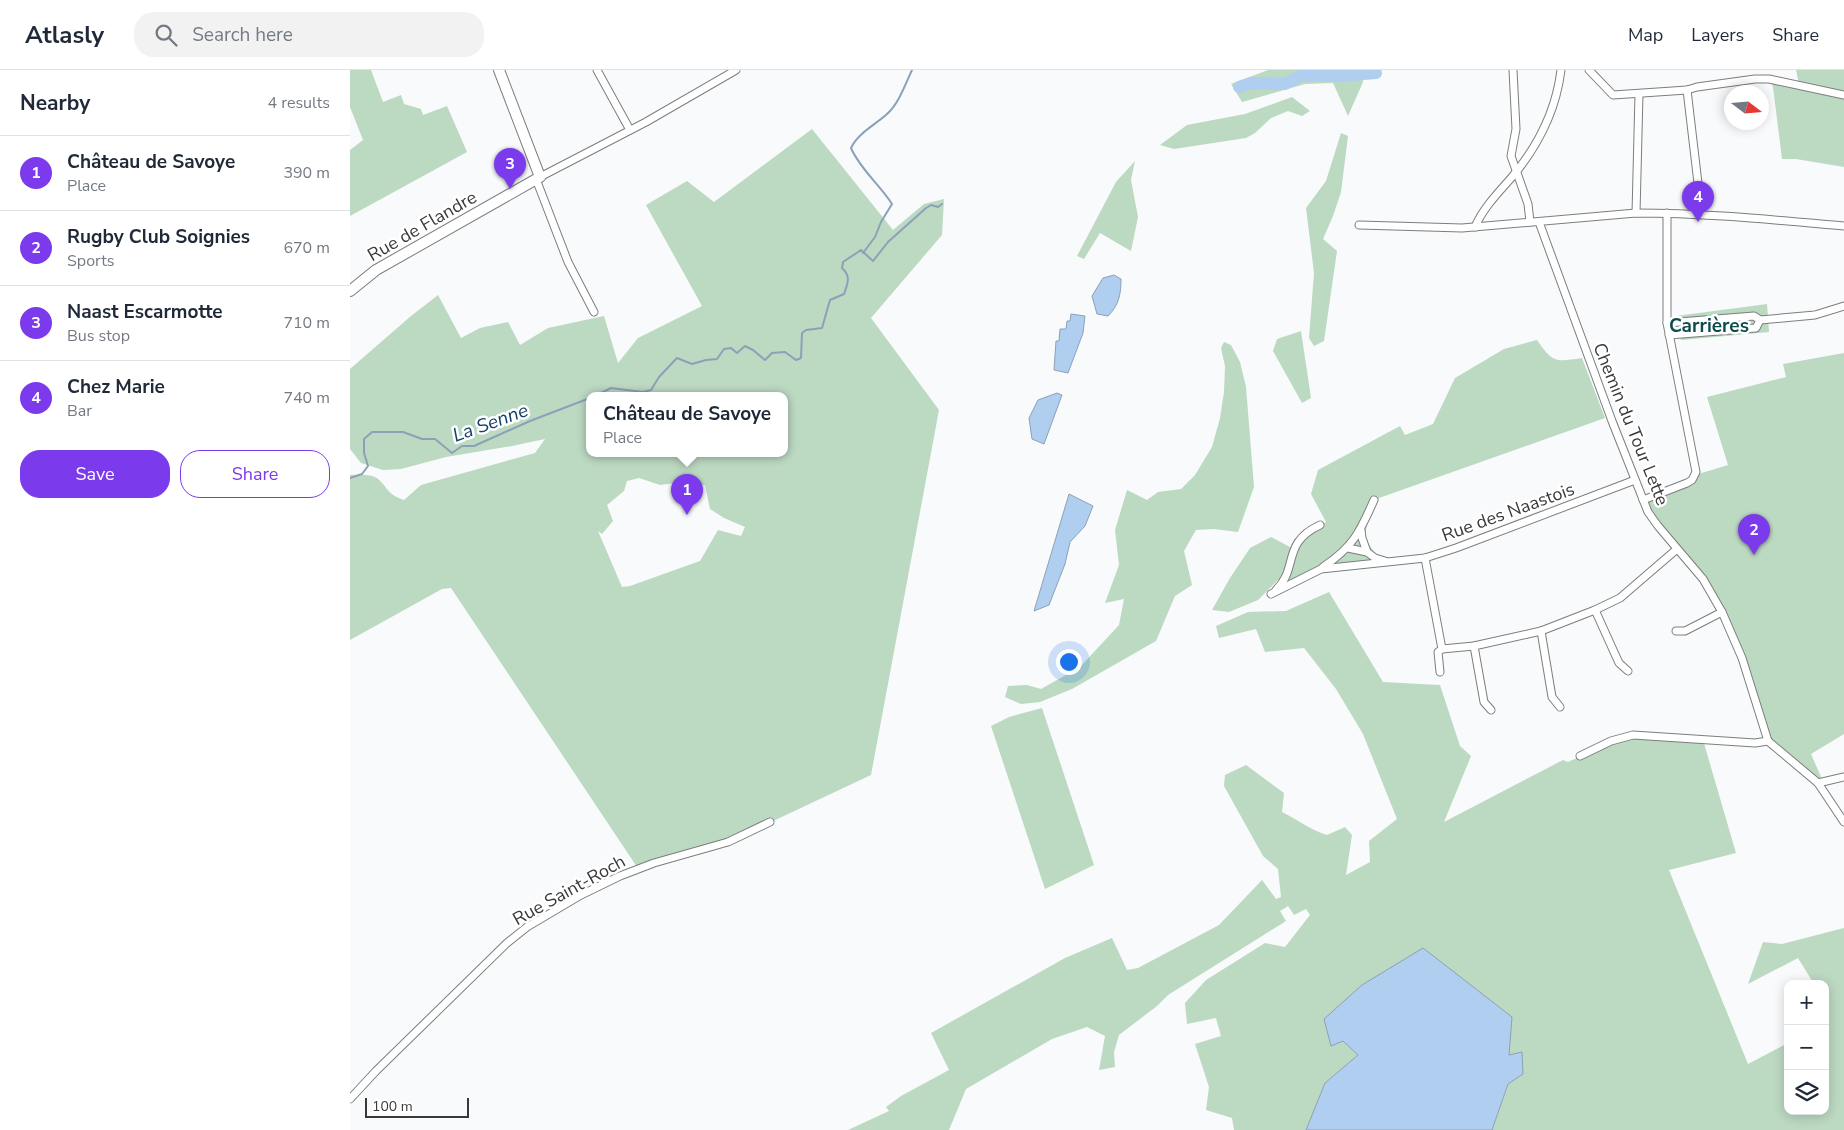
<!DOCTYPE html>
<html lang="en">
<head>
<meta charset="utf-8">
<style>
	:root { --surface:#fff; --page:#f2f2f3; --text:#1f2937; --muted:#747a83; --line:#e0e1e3; --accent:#7c3aed }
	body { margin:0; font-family:"Nunito Sans",sans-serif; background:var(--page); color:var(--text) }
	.controls { position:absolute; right:15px; bottom:15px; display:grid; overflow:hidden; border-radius:10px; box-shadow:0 2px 12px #0003 }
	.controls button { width:45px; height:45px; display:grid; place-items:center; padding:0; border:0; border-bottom:1px solid var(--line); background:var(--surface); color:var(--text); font:25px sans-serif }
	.compass { position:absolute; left:1374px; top:15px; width:45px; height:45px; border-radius:50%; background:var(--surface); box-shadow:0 2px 12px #0003; rotate:106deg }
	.scale { position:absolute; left:15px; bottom:12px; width:104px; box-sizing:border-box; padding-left:5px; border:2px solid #393939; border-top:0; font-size:14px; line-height:18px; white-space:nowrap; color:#393939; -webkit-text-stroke:4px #fff; paint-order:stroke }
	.you { position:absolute; left:718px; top:591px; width:18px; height:18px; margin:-12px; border:4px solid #fff; border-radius:50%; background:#1a73e8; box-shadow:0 0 0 8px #1a73e833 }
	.badge { display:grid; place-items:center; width:32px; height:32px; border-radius:50%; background:var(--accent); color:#fff; font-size:16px; font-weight:700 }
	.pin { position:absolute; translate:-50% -41px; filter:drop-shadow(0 1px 2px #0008) }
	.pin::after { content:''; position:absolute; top:26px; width:18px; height:15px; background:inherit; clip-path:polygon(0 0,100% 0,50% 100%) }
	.popup { position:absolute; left:236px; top:322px; width:202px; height:65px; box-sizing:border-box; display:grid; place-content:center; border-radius:10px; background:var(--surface); filter:drop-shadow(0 1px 4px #0005); font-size:16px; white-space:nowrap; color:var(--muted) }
	.popup b { font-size:19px; color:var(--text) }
	.popup::after { content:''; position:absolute; left:50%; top:100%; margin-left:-10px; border:10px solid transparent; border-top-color:var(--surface) }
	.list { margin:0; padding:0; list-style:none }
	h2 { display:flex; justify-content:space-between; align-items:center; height:65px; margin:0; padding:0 20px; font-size:21px }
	h2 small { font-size:16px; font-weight:400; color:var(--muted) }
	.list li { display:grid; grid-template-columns:32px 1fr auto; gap:15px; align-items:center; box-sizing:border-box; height:75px; padding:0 20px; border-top:1px solid var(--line) }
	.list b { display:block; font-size:19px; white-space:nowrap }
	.list p { margin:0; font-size:16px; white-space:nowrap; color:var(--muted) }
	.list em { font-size:16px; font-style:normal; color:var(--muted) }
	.actions { display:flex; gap:10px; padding:15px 20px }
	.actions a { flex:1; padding:11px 0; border:1px solid var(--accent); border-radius:20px; text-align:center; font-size:18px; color:var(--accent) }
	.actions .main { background:var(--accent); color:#fff }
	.icon { flex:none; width:28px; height:28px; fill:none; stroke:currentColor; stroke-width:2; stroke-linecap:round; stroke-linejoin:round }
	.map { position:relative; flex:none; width:1494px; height:1060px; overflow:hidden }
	header { display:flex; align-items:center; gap:30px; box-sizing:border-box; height:70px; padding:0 25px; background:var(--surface); border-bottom:1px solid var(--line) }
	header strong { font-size:24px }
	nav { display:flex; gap:28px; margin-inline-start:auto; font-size:18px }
	.search { width:350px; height:45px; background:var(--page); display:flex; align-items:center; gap:12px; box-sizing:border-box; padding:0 18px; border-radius:20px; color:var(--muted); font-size:19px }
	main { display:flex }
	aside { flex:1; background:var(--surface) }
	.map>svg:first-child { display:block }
	.green { fill:#bcd9c2; fill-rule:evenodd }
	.water { fill:#b0ceef; stroke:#8ca1b8 }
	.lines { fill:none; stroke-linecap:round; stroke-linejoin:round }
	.stream { stroke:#8ca1b8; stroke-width:2 }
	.river { stroke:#b0ceef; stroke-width:12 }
	.street-casing { stroke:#7c7d7e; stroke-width:9 }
	.secondary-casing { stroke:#7c7d7e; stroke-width:12 }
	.street { stroke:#fff; stroke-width:7 }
	.secondary { stroke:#fff; stroke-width:10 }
	.labels { text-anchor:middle; stroke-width:5; stroke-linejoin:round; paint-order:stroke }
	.street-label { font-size:18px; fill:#393939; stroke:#fff }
	.neighbourhood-label { font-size:19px; font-weight:bold; fill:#0d4c4b; stroke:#fff }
	.water-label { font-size:19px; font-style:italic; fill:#123e67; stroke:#fff }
</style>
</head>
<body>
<header>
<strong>Atlasly</strong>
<div class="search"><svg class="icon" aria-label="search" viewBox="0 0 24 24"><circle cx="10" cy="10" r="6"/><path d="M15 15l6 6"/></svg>Search here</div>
<nav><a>Map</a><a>Layers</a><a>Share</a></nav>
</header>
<main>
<aside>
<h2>Nearby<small>4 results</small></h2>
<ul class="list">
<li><span class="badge">1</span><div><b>Château de Savoye</b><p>Place</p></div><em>390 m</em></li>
<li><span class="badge">2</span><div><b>Rugby Club Soignies</b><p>Sports</p></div><em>670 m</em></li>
<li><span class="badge">3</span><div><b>Naast Escarmotte</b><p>Bus stop</p></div><em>710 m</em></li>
<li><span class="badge">4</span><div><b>Chez Marie</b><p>Bar</p></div><em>740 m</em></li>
</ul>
<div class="actions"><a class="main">Save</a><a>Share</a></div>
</aside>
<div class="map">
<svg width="1494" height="1060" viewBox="0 0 1494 1060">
	<rect width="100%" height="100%" fill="#f9fafb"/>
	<g class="green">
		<polygon points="0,0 21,0 33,32 51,25 54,34 71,39 73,45 97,36 117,82 0,146 0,80 13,70 0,37"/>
		<polygon points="918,0 1013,0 1013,12 998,46 983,13 955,14 892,32 881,14"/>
		<polygon points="1446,0 1494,0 1494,97 1446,89 1432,89 1423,17 1419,9 1449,14"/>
		<polygon points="942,27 960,41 952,46 938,41 921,48 905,63 896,68 824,79 810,75 837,55 895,44"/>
		<path d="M462 59 543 160 574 134 594 129 592 165 521 248 589 340 521 705 387 768 287 797 101 518 92 519 0 570V405C8 405 17 404 25 407 37 414 35 424 54 430L71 415 185 383 195 369 162 376 96 387 51 399 33 400 11 393 0 379V299L61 246 88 225 111 268 130 258 158 252 170 275 198 258 254 246 268 293 288 268 352 236 296 135 337 111 364 132ZM240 326H434V384H240ZM289 408 310 415 332 412 355 415 360 439 374 448 395 457 391 466 368 460 350 491 280 516 272 517 248 461 252 464 263 451 257 435 274 421 277 411Z"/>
		<polygon points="991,63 998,66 991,122 983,146 973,169 987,181 974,271 964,276 959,268 964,203 956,138 976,111"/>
		<polygon points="785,91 781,110 788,147 781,181 750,163 734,189 727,186 766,112"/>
		<polygon points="1417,234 1419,262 1332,270 1328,267 1326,246"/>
		<polygon points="951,261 961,328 952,333 923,281 927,269"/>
		<path d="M1187 270C1203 293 1205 292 1232 288L1255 348 1029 428C1014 461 1007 465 1035 494L970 502 928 522V510L908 530 879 542 862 540 880 508 900 478 921 467 942 478 976 452 961 424 968 400 1050 356 1055 365 1083 354 1105 308 1154 279Z"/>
		<polygon points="874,272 881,275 890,292 896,317 904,417 888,462 864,459 846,460 834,481 842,515 825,526 806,571 722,619 690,632 671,634 655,627 658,616 677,615 691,619 730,597 769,555 774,529 755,533 769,495 765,460 777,420 797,430 808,422 831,419 845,405 862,377 870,348 874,322 875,296 871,278"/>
		<polygon points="1494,283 1494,664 1461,684 1472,709 1470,709 1418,671 1380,558 1333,484 1293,430 1335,414 1345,405 1378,395 1357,327 1436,307 1433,294"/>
		<path d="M979 522 1033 612 1090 615 1110 676 1121 686 1094 752 1213 690 1218 692 1274 667 1353 670 1386 783 1319 800 1398 994 1438 973V1041H1475V914H1464L1448 888 1398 914 1413 872 1432 874 1494 858V1060H1142L1158 1014 1159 986 993 971 1008 985 975 1013 956 1060H884L882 1048 856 1040 859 1017 845 974 871 966 866 948 837 954 835 933 856 910 915 873 935 877 960 845 956 839 944 845 938 836 930 841 936 851 818 925 807 936 769 965 764 982 765 997 749 1000 755 966 737 957 702 969 616 1019 599 1060H498L539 1041 536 1037 551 1026 599 1000 581 963 715 888 762 868 777 900 788 898 869 855 912 810 926 829 931 827 928 799 913 786 874 716 875 705 896 695 934 723 932 742C948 750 961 760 977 765L995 757 1002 765 996 805 1020 792 1019 771 1047 749 1013 664 986 619 954 578 915 582 906 559 869 568 866 556 898 542 936 541Z"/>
		<polygon points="692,638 744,795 695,819 641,656 659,647"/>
	</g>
	<g class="water">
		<path d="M764 205 771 209C771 224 769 235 758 246L747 244 742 226 753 208Z"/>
		<polygon points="721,244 735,246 733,263 718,303 704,300 706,271 709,271 710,259 716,259 717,251 720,251"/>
		<polygon points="707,323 712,325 694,374 682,369 679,348 688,330"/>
		<polygon points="719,424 743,436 735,456 720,472 715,494 699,535 684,541"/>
		<polygon points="1073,878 1162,947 1159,985 1172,982 1173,1004 1158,1014 1142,1060 956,1060 975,1013 1008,985 993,971 981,976 974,949 1012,915"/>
	</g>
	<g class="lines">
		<g class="stream">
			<polyline points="1005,0 1011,5"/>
			<path d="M513 183 525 167 531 152 542 134C530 115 510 99 501 78 508 63 525 55 537 44 549 33 555 15 562 0"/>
			<path d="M245 326 261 318 293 322 301 320 309 307 327 288 342 294 356 290 367 289 374 279 381 278 387 283 395 276 403 280 415 290 422 283 435 282 446 290 451 288 452 263 456 260 472 258 480 230 494 224C498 213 501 206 492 198L493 192 511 180 523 191 538 172 576 138 581 135 588 137 592 134"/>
			<polyline points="0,408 12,404 18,396 14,383 14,369 22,362 53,362 72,369 85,369 102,383 112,376 124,376 180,351 240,328"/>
		</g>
		<polyline class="river" points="889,17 901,13 935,14 950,6 964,5 989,6 1026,3"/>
		<defs>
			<g id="street">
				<polyline points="247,0 280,60"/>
				<polyline points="1163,0 1166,59 1161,86 1178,134 1180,152"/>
				<polyline points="1239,0 1263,25 1337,20 1347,17 1405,9 1419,9 1494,25"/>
				<polyline points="1337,20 1350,130 1348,144"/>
				<polyline points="190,107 296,52 386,0"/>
				<polyline points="186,109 218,192 244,242"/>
				<polyline points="1286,143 1289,24"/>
				<polyline points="1189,152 1262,351 1298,442 1308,456 1353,509 1372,542 1392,588 1418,671 1468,713 1494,752"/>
				<path d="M1009 155 1112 158 1286 143C1356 143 1425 150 1494 156"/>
				<path d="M1125 157C1133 138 1148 123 1162 107 1188 76 1206 41 1211 0"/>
				<polyline points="1410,250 1465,245 1494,236"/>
				<polyline points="1317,253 1404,246 1410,250 1406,258 1319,265"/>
				<polyline points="1293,430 1337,413 1342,410 1346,402 1317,253 1317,143"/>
				<polyline points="1011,460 1012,468 1017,482"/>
				<polyline points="998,478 1017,482 1025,488 1035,491"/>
				<polyline points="1075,488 1092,579 1124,576 1191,561 1245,540 1270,528 1327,479"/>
				<path d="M973 497C1003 477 1010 462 1024 430"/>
				<path d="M926 520C949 498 931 473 970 455"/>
				<polyline points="921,524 971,499 1075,488 1106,478 1285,410"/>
				<polyline points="1245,540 1269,593 1278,601"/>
				<polyline points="1191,561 1202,627 1210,637"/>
				<polyline points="1326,561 1335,561 1372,542"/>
				<polyline points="1124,576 1134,632 1141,640"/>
				<polyline points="1090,602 1088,582 1092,579"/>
				<polyline points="1230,686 1261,671 1283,665 1405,673 1418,671"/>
				<polyline points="1468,713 1494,707"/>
				<polyline points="0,1029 26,1001 157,873 177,857 231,825 270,806 304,793 378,772 420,752"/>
			</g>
			<polyline id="secondary" points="0,221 26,200 190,107 149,0"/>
		</defs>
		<use href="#street" class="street-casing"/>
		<use href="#secondary" class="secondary-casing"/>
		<use href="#street" class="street"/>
		<use href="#secondary" class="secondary"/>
	</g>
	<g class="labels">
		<g class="street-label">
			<text transform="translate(72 156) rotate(-30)" y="6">Rue de Flandre</text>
			<text transform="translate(1281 354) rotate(68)" y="6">Chemin du Tour Lette</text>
			<text transform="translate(1158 442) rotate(-20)" y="6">Rue des Naastois</text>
			<text transform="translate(219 820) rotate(-29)" y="6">Rue Saint-Roch</text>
		</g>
		<g class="neighbourhood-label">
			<text x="1359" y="262">Carrières</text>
		</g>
		<g class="water-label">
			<text transform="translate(140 352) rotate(-20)" y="7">La Senne</text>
		</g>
	</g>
</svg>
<div class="controls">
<button>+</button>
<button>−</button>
<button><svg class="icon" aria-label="layers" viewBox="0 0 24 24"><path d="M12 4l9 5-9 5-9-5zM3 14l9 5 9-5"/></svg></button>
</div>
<svg class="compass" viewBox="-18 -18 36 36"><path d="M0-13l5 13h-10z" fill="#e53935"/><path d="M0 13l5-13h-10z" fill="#747a83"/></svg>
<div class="scale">100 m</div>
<div class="you"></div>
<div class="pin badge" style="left:337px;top:445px">1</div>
<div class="popup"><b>Château de Savoye</b>Place</div>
<div class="pin badge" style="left:1404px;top:485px">2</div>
<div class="pin badge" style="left:160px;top:119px">3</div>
<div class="pin badge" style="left:1348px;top:152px">4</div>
</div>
</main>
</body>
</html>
